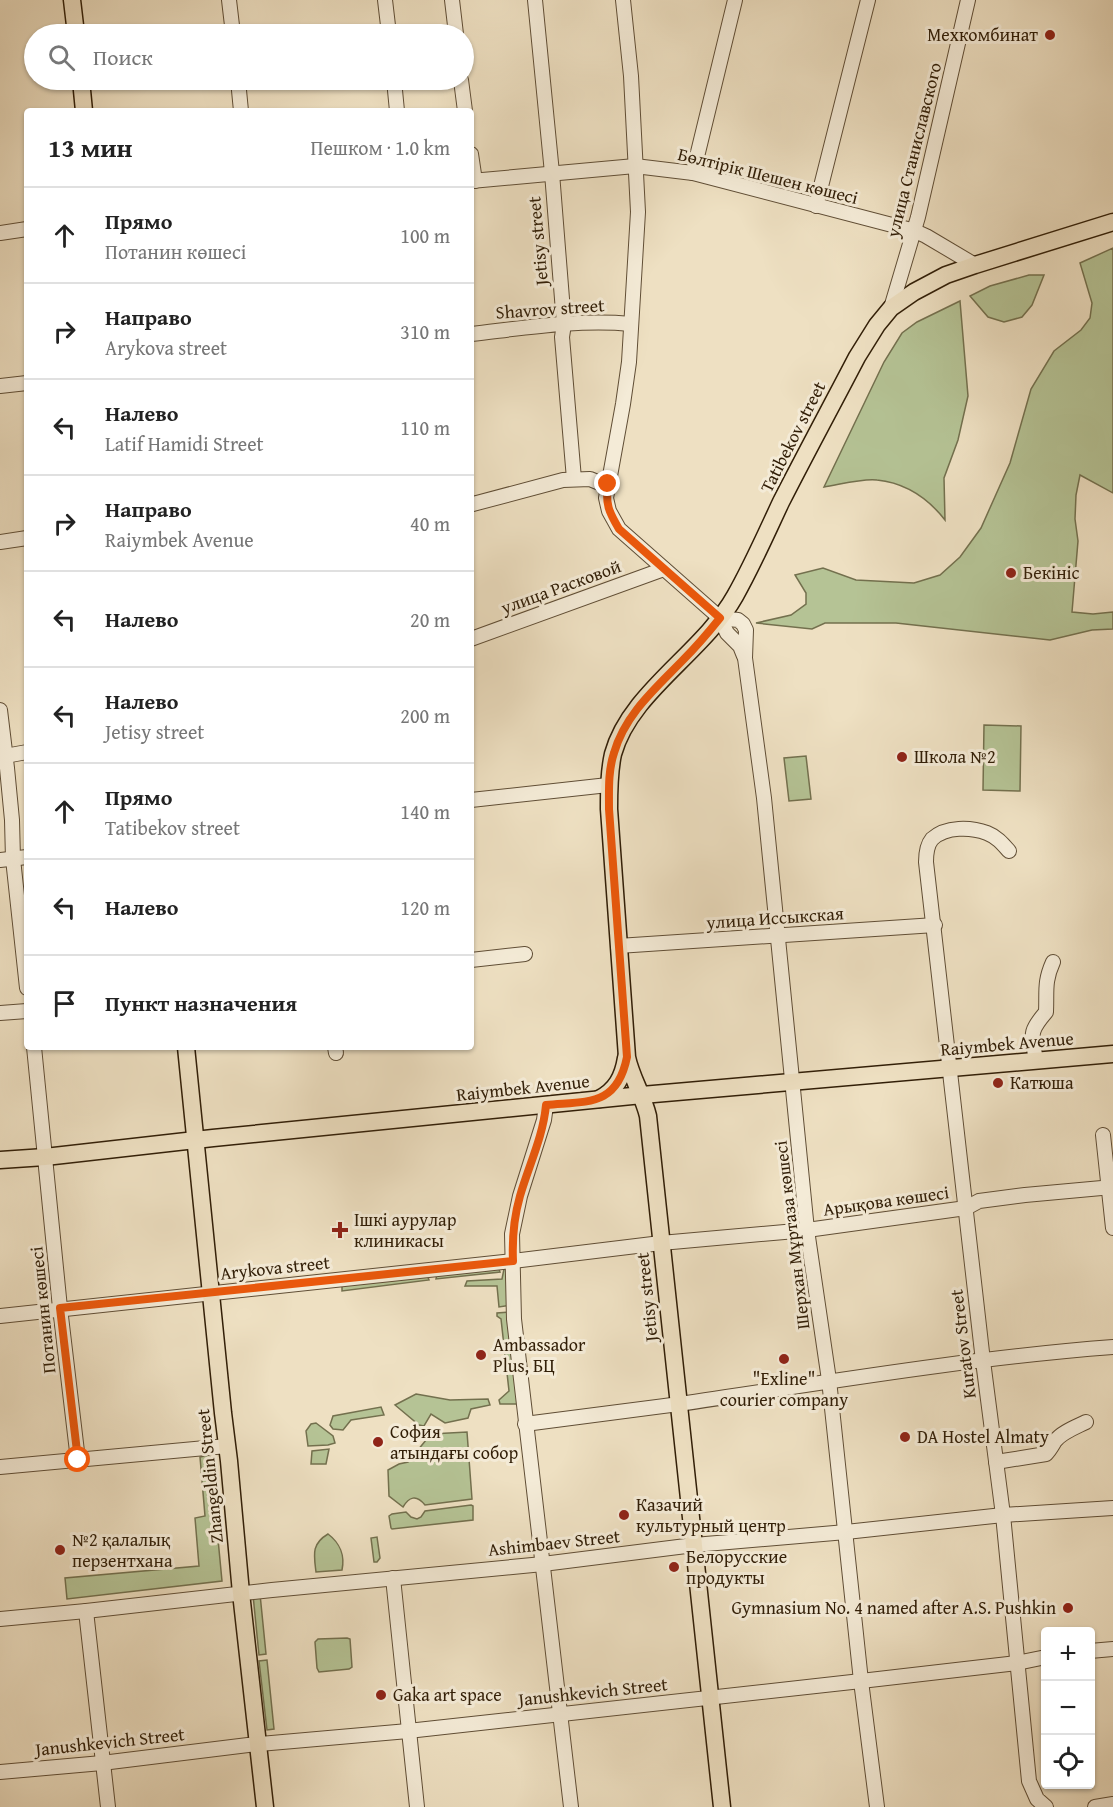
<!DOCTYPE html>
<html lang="ru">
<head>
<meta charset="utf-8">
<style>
	:root { --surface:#fff; --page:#f6f6f6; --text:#222; --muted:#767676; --line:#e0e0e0 }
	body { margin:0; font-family:"Gentium Book Plus",serif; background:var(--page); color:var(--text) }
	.controls { position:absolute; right:18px; bottom:18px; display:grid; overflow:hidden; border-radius:6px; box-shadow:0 2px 4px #0004 }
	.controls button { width:54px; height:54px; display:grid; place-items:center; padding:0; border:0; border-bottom:2px solid var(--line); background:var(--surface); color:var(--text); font:30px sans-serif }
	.stop { position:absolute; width:18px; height:18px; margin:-14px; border:4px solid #ea580c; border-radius:50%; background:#fff }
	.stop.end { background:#ea580c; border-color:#fff; box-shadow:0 2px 6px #0008 }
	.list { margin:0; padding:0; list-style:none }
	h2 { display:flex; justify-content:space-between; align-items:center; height:78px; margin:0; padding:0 24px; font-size:26px }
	h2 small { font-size:20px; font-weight:400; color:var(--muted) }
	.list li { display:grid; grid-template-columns:39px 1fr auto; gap:18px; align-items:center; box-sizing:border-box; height:96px; padding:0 24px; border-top:2px solid var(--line) }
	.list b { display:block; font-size:22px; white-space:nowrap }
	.list p { margin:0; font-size:20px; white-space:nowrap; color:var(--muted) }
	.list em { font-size:20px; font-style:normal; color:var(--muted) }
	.icon { flex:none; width:33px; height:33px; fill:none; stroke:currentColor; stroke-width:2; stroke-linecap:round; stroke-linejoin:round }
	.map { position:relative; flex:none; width:1113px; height:1807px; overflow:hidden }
	.search { position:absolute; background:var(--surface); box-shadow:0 2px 4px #0004; left:24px; top:24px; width:450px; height:66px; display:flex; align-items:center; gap:15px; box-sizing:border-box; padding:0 21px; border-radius:33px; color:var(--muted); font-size:22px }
	.panel { position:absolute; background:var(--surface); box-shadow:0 2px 4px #0004; left:24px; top:108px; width:450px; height:942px; border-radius:6px }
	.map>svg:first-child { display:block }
	.green { fill:#b5c395; stroke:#73704e; stroke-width:1.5 }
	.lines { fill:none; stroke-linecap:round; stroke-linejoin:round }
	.minor-casing { stroke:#604e36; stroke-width:16 }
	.major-casing { stroke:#311e07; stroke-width:19 }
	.minor { stroke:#f4ebd7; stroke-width:14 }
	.major { stroke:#eee0c2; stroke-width:16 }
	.route { stroke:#ea580c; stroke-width:8 }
	.poi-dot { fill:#8f2418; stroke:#f4ebd7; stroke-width:2 }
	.labels { text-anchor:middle; stroke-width:6; stroke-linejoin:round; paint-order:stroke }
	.poi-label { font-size:18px; fill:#311e07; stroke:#f4ebd7; text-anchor:start }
	.street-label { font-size:18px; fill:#311e07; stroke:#f4ebd7 }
</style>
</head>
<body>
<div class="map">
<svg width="1113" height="1807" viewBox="0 0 1113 1807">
	<rect width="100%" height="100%" fill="#eee0c2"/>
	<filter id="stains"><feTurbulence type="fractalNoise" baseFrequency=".00333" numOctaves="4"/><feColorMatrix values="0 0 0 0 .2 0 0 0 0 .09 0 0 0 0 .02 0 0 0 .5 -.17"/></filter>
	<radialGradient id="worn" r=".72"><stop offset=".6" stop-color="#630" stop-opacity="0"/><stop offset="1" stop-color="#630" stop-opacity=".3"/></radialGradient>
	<g class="green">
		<polygon points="1113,248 1113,493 1080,475 1076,495 1075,519 1078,541 1072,612 1093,614 1113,612 1113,629 1092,630 1050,640 896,623 825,623 812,629 756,623 791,615 806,604 806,593 795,575 823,568 856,580 914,583 940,575 960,557 981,528 1010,463 1031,389 1054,351 1081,330 1090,318 1092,303 1080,263"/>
		<polygon points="1029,275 1044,275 1032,305 1022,317 1004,322 988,317 970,296 990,286"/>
		<path d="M960 301 968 396 958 440 944 478 945 520C927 497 906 483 877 480 863 478 838 485 824 487L884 362 902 333 917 322Z"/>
		<polygon points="984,725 1021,726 1020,791 983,790"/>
		<polygon points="806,756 811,799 789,801 784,758"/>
		<polygon points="498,1267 500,1272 436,1279 437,1274"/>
		<polygon points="504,1269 509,1269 511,1305 499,1307 497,1286 465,1286 467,1281 502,1279"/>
		<polygon points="427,1275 429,1280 342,1291 342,1285"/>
		<polygon points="510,1312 520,1404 500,1404 499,1400 509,1391 501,1319 497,1316 497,1313"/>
		<polygon points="416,1394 450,1400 488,1399 490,1405 471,1409 468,1418 445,1423 431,1414 424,1426 419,1425 395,1405"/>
		<polygon points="381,1407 384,1415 351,1420 343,1430 333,1429 330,1425 333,1416"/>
		<polygon points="316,1423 333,1436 335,1443 328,1445 308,1446 306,1431 311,1424"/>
		<path d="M467 1432 472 1499 425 1505C416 1494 409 1497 403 1507L389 1496 388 1470 399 1464 408 1462 431 1434Z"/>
		<polygon points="329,1449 326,1464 311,1464 312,1451"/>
		<polygon points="210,1455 222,1581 67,1599 65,1578 199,1566 195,1518 205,1516 200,1457"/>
		<polygon points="471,1505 473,1506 473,1520 392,1529 391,1528 389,1516 392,1514 406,1512 411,1517 417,1519 421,1517 425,1511"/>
		<path d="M328 1534C340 1543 345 1556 342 1570L316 1572C314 1555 311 1544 328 1534Z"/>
		<polygon points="377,1537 380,1558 377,1562 374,1562 371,1538"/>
		<polygon points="260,1594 266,1654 259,1655 253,1595"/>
		<polygon points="347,1638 350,1639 352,1667 349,1669 319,1672 317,1668 315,1642 318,1639"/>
		<polygon points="267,1660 274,1729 267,1730 259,1661"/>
	</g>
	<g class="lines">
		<defs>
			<g id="minor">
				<polyline points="229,0 233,34"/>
				<polyline points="385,0 389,34"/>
				<polyline points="452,0 456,34"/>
				<polyline points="535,0 552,173 564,324 562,337 574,479"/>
				<polyline points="623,0 631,76 638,212 629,362 623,404 606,498 609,511 619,529 720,618 727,633 740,646 744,656"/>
				<polyline points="238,80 241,111"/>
				<polyline points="394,80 397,111"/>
				<polyline points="461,80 465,111"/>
				<polyline points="471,154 475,181"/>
				<polyline points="693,173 735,0"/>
				<polyline points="471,181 635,166 693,173 915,231 926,236 975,265"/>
				<polyline points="816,206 868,0"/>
				<polyline points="0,233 27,229"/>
				<polyline points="891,308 918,217 968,0"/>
				<path d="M471 334C524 328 578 319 631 324"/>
				<polyline points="0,386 27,383"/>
				<polyline points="471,503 473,504 563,480 590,479 607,486"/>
				<polyline points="0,542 27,538"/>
				<polyline points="720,618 738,620 743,624 746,630 745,658 764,798 807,1230 829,1380 861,1681 877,1807"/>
				<polyline points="471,639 664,569"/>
				<polyline points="0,710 7,768 12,820 13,859 27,988"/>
				<polyline points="5,756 27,752"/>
				<polyline points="471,800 608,785"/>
				<path d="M1009 851C1002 843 997 837 987 833 971 827 946 826 932 839 927 845 926 854 926 862L983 1361 1003 1515 1029 1781 1037 1799 1046 1807"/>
				<polyline points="0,860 27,857"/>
				<polyline points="618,946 935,925"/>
				<polyline points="471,960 525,954"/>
				<polyline points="0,1013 27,1011"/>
				<polyline points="34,1047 60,1308 78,1460"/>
				<polyline points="335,1047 336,1053"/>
				<path d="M1036 1061C1032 1034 1028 1033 1046 1012 1047 991 1044 982 1053 962"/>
				<polyline points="546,1105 544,1120 520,1196 512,1234 514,1319 571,1807"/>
				<polyline points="1103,1135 1113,1228"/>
				<polyline points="0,1316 513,1261 661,1243 807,1230 966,1208 979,1201 1025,1195 1113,1187"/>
				<path d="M525 1424C577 1417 628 1411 679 1404 823 1383 968 1358 1113 1347"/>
				<path d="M996 1462 1046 1454C1050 1450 1052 1446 1055 1441 1062 1432 1076 1427 1086 1422"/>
				<polyline points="0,1467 227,1446"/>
				<polyline points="393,1578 417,1807"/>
				<polyline points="86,1611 108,1807"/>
				<polyline points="0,1619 86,1611 272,1590 543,1564 694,1545 846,1532 1003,1515 1113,1508"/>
				<polyline points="1090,1651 1113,1649"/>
				<polyline points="0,1772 102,1763 248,1745 408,1731 861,1681 1017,1663 1046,1657"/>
				<polyline points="1095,1807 1113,1804"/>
			</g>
			<g id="major">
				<polyline points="72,0 76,34"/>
				<polyline points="81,80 84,111"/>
				<polyline points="186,1047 223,1413 229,1461 241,1593 265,1807"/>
				<path d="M599 1099C616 1090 623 1077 626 1058"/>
				<polyline points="0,1160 45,1157 213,1138 642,1095 1113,1054"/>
				<path d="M722 1807 648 1116C643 1095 631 1077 627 1057L609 809C609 790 609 772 613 754 630 692 703 653 735 596 752 566 766 534 781 502 806 453 832 405 857 357L877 325 891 308 914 292 946 275 975 265 1113 222"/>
			</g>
		</defs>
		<use href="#minor" class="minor-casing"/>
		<use href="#major" class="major-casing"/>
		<use href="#minor" class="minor"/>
		<use href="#major" class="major"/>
	</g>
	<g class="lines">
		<path class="route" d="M78 1460 60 1308 513 1261C512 1238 514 1217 520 1196 529 1165 543 1137 546 1105 587 1101 617 1107 627 1057L609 809C609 790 608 771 614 753 625 714 656 688 683 660 696 647 708 633 720 618L619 529C609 512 605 504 608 484"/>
	</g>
	<g class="poi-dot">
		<circle cx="1050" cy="35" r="6"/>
		<circle cx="1011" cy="573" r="6"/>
		<circle cx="902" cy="757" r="6"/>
		<circle cx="998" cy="1083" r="6"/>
		<path d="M337 1221h6v6h6v6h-6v6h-6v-6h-6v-6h6z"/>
		<circle cx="481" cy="1355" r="6"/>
		<circle cx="784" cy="1359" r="6"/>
		<circle cx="905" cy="1437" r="6"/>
		<circle cx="378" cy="1442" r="6"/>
		<circle cx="624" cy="1515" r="6"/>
		<circle cx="60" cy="1550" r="6"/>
		<circle cx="674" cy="1567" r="6"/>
		<circle cx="1068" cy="1608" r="6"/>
		<circle cx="381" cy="1695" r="6"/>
	</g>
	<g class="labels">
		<g class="poi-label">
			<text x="1038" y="41" text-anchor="end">Мехкомбинат</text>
			<text x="1023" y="579">Бекініс</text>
			<text x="914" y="763">Школа №2</text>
			<text x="1010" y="1089">Катюша</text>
			<text x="354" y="1226">Ішкі аурулар<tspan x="354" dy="21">клиникасы</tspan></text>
			<text x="493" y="1351">Ambassador<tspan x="493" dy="21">Plus, БЦ</tspan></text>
			<text x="784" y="1385" text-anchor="middle">"Exline"<tspan x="784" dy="21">courier company</tspan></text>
			<text x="390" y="1438">София<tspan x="390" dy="21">атындағы собор</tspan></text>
			<text x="917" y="1443">DA Hostel Almaty</text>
			<text x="636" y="1511">Казачий<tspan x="636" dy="21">культурный центр</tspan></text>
			<text x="72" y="1546">№2 қалалық<tspan x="72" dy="21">перзентхана</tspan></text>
			<text x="686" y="1563">Белорусские<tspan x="686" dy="21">продукты</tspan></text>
			<text x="1056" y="1614" text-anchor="end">Gymnasium No. 4 named after A.S. Pushkin</text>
			<text x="393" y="1701">Gaka art space</text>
		</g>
		<g class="street-label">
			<text transform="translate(914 150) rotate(-76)" y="6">улица Станиславского</text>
			<text transform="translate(768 176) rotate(14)" y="6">Бөлтірік Шешен көшесі</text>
			<text transform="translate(538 241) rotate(-95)" y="6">Jetisy street</text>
			<text transform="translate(550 309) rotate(-4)" y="6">Shavrov street</text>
			<text transform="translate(793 437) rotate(-63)" y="6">Tatibekov street</text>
			<text transform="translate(561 587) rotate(-20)" y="6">улица Расковой</text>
			<text transform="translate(775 918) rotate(-4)" y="6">улица Иссыкская</text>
			<text transform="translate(1007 1044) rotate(-5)" y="6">Raiymbek Avenue</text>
			<text transform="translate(523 1088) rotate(-6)" y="6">Raiymbek Avenue</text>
			<text transform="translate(886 1201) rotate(-8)" y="6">Арықова көшесі</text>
			<text transform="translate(792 1235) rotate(-97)" y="6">Шерхан Мұртаза көшесі</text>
			<text transform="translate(275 1268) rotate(-6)" y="6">Arykova street</text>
			<text transform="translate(647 1297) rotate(-96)" y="6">Jetisy street</text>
			<text transform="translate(43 1310) rotate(-96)" y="6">Потанин көшесі</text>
			<text transform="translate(963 1344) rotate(-97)" y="6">Kuratov Street</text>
			<text transform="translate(210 1476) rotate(-96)" y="6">Zhangeldin Street</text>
			<text transform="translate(554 1543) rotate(-6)" y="6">Ashimbaev Street</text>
			<text transform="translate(593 1692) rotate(-6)" y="6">Janushkevich Street</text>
			<text transform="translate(110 1742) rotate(-6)" y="6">Janushkevich Street</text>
		</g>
	</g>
	<rect width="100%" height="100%" filter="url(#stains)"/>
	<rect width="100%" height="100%" fill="url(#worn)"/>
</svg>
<div class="controls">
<button>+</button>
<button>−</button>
<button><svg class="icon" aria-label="locate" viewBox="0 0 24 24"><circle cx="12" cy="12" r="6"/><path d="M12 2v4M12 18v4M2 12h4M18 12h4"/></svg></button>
</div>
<div class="stop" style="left:78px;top:1460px"></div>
<div class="stop end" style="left:608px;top:484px"></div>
<div class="search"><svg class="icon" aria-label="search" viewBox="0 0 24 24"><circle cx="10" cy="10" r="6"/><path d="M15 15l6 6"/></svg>Поиск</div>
<section class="panel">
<h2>13 мин<small>Пешком · 1.0 km</small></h2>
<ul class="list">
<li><svg class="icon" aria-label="ahead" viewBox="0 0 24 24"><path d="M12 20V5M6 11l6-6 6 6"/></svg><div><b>Прямо</b><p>Потанин көшесі</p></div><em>100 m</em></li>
<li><svg class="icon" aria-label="right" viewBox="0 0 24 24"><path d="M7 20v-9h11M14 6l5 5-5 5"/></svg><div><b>Направо</b><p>Arykova street</p></div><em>310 m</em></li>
<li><svg class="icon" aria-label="left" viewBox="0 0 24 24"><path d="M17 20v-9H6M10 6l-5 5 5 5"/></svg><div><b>Налево</b><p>Latif Hamidi Street</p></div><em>110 m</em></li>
<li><svg class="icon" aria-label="right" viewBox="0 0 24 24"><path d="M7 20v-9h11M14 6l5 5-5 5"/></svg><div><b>Направо</b><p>Raiymbek Avenue</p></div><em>40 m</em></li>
<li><svg class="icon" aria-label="left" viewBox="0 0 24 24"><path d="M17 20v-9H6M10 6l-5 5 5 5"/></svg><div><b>Налево</b></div><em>20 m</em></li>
<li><svg class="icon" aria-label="left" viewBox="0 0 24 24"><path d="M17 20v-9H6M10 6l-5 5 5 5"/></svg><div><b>Налево</b><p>Jetisy street</p></div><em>200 m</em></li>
<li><svg class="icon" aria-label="ahead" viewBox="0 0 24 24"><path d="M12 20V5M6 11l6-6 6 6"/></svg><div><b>Прямо</b><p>Tatibekov street</p></div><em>140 m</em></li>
<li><svg class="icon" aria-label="left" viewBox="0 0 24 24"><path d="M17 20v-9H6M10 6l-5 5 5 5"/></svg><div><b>Налево</b></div><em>120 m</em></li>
<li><svg class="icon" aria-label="arrive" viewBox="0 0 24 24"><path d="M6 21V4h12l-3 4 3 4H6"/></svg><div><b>Пункт назначения</b></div></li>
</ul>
</section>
</div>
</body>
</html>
